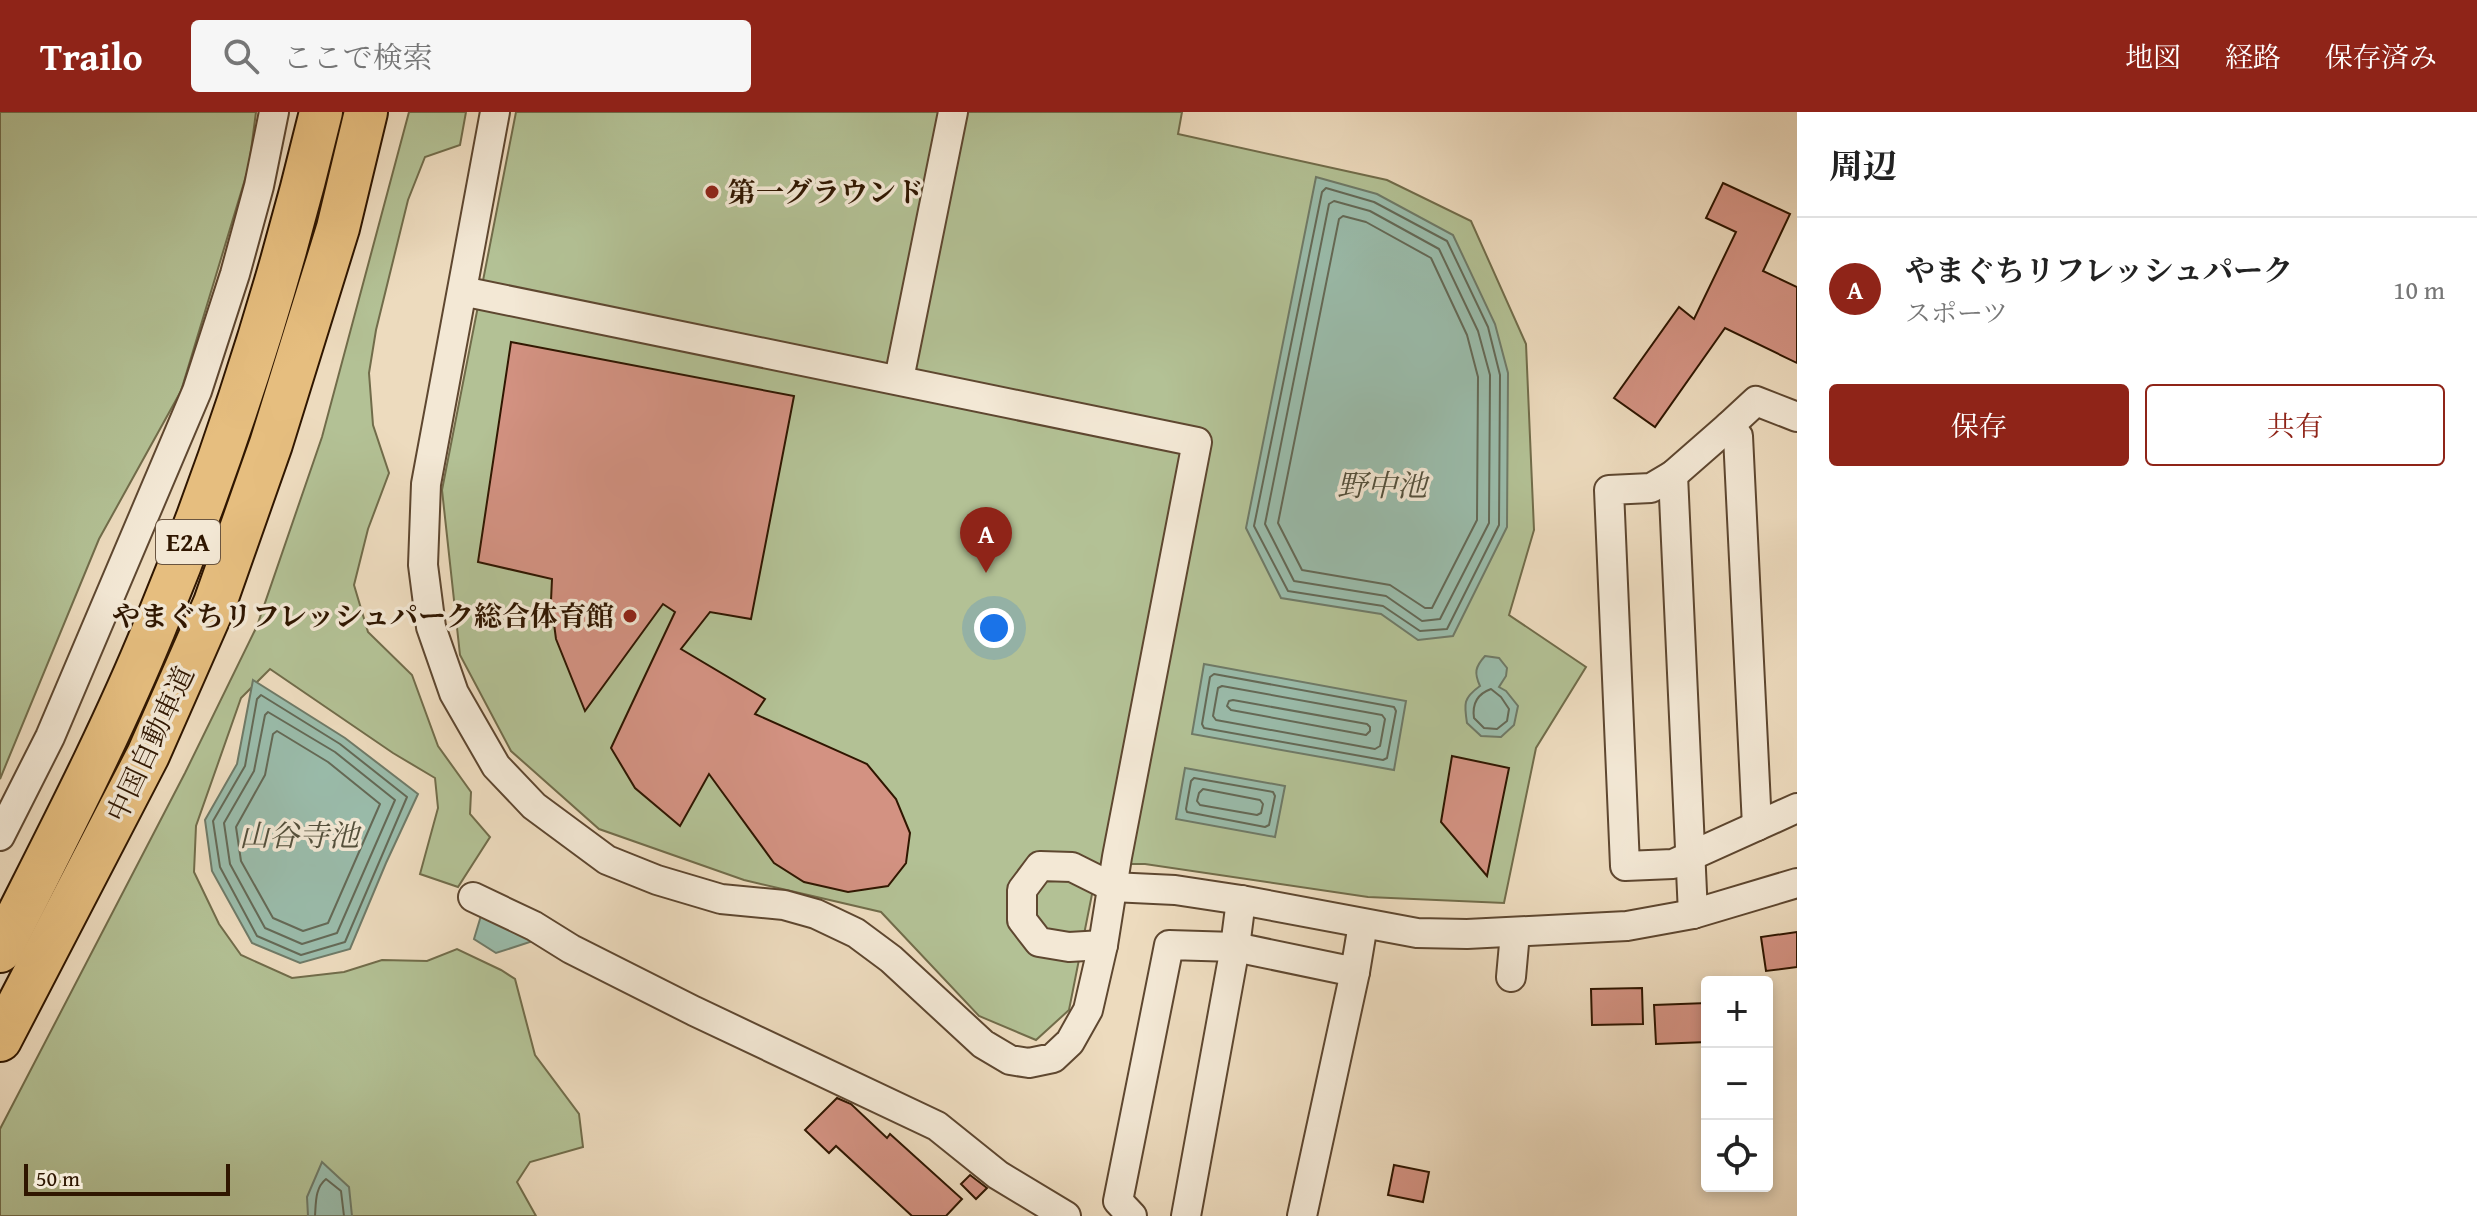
<!DOCTYPE html>
<html lang="ja">
<head>
<meta charset="utf-8">
<style>
	:root { --surface:#fff; --page:#f6f6f6; --text:#222; --muted:#767676; --line:#e0e0e0; --accent:#8f2418 }
	body { margin:0; font-family:"Gentium Book Plus","Noto Serif JP",serif; background:var(--page); color:var(--text) }
	.controls { position:absolute; right:24px; bottom:24px; display:grid; overflow:hidden; border-radius:8px; box-shadow:0 4px 12px #0003 }
	.controls button { width:72px; height:72px; display:grid; place-items:center; padding:0; border:0; border-bottom:2px solid var(--line); background:var(--surface); color:var(--text); font:40px sans-serif }
	.scale { position:absolute; left:24px; bottom:20px; width:206px; box-sizing:border-box; padding-left:8px; border:4px solid #2f1600; border-top:0; font-size:22px; line-height:28px; white-space:nowrap; color:#2f1600; -webkit-text-stroke:6px #f3e8d5; paint-order:stroke }
	.you { position:absolute; left:994px; top:516px; width:28px; height:28px; margin:-20px; border:6px solid #fff; border-radius:50%; background:#1a73e8; box-shadow:0 0 0 12px #1a73e833 }
	.badge { display:grid; place-items:center; width:52px; height:52px; border-radius:50%; background:var(--accent); color:#fff; font-size:26px; font-weight:700 }
	.pin { position:absolute; translate:-50% -66px; filter:drop-shadow(0 2px 4px #0008) }
	.pin::after { content:''; position:absolute; top:42px; width:28px; height:24px; background:inherit; clip-path:polygon(0 0,100% 0,50% 100%) }
	.list { margin:0; padding:0; list-style:none }
	h2 { display:flex; justify-content:space-between; align-items:center; height:104px; margin:0; padding:0 32px; font-size:34px }
	h2 small { font-size:26px; font-weight:400; color:var(--muted) }
	.list li { display:grid; grid-template-columns:52px 1fr auto; gap:24px; align-items:center; box-sizing:border-box; height:144px; padding:0 32px; border-top:2px solid var(--line) }
	.list b { display:block; font-size:30px; white-space:nowrap }
	.list p { margin:0; font-size:26px; white-space:nowrap; color:var(--muted) }
	.list em { font-size:26px; font-style:normal; color:var(--muted) }
	.actions { display:flex; gap:16px; padding:24px 32px }
	.actions a { flex:1; padding:18px 0; border:2px solid var(--accent); border-radius:8px; text-align:center; font-size:28px; color:var(--accent) }
	.actions .main { background:var(--accent); color:#fff }
	.icon { flex:none; width:44px; height:44px; fill:none; stroke:currentColor; stroke-width:2; stroke-linecap:round; stroke-linejoin:round }
	.map { position:relative; flex:none; width:1797px; height:1104px; overflow:hidden }
	header { display:flex; align-items:center; gap:48px; box-sizing:border-box; height:112px; padding:0 40px; background:var(--accent); color:#fff }
	header strong { font-size:38px }
	nav { display:flex; gap:44px; margin-inline-start:auto; font-size:28px }
	.search { width:560px; height:72px; background:var(--page); display:flex; align-items:center; gap:20px; box-sizing:border-box; padding:0 28px; border-radius:8px; color:var(--muted); font-size:30px }
	main { display:flex }
	aside { flex:1; background:var(--surface) }
	.map>svg:first-child { display:block }
	.green { fill:#b3c195; stroke:#716c4a; stroke-width:2 }
	.water { fill:#9abcab; stroke:#6f7a67; stroke-width:2 }
	.lines { fill:none; stroke-linecap:round; stroke-linejoin:round }
	.shore { stroke:#646956; stroke-width:2 }
	.building { fill:#d39282; stroke:#2f1600; stroke-width:2 }
	.minor-casing { stroke:#5e4730; stroke-width:32 }
	.highway-casing { stroke:#2f1600; stroke-width:46 }
	.minor { stroke:#f3e8d5; stroke-width:28 }
	.highway { stroke:#e6be7f; stroke-width:42 }
	.poi-dot { fill:#8f2418; stroke:#f3e8d5; stroke-width:3 }
	.labels { text-anchor:middle; stroke-width:7; stroke-linejoin:round; paint-order:stroke }
	.shield { fill:#f3e8d5; stroke:#6a5540; stroke-width:2 }
	.shield-label { font-size:26px; font-weight:bold; fill:#2f1600 }
	.poi-label { font-size:28px; font-weight:bold; fill:#2f1600; stroke:#f3e8d5; text-anchor:start }
	.street-label { font-size:28px; fill:#2f1600; stroke:#f3e8d5 }
	.water-label { font-size:30px; font-style:italic; fill:#54503c; stroke:#f3e8d5 }
</style>
</head>
<body>
<header>
<strong>Trailo</strong>
<div class="search"><svg class="icon" aria-label="search" viewBox="0 0 24 24"><circle cx="10" cy="10" r="6"/><path d="M15 15l6 6"/></svg>ここで検索</div>
<nav><a>地図</a><a>経路</a><a>保存済み</a></nav>
</header>
<main>
<div class="map">
<svg width="1797" height="1104" viewBox="0 0 1797 1104">
	<rect width="100%" height="100%" fill="#eddbbe"/>
	<filter id="stains"><feTurbulence type="fractalNoise" baseFrequency=".0025" numOctaves="4"/><feColorMatrix values="0 0 0 0 .2 0 0 0 0 .09 0 0 0 0 .02 0 0 0 .5 -.17"/></filter>
	<radialGradient id="worn" r=".72"><stop offset=".6" stop-color="#630" stop-opacity="0"/><stop offset="1" stop-color="#630" stop-opacity=".3"/></radialGradient>
	<g class="green">
		<polygon points="0,0 256,0 249,54 181,279 99,427 0,667"/>
		<polygon points="409,0 466,0 460,33 425,45 408,88 376,218 369,261 373,313 389,361 368,417 354,473 368,520 412,563 438,634 471,680 470,702 490,725 458,775 420,762 438,696 435,666 393,641 270,557 241,586 196,714 194,760 219,812 241,843 292,866 344,860 382,848 427,849 457,837 501,858 515,867 535,943 579,1002 583,1035 530,1050 517,1070 536,1104 0,1104 0,1017 185,661 257,514 322,325"/>
		<polygon points="516,0 1182,0 1178,22 1387,68 1471,109 1526,232 1534,418 1509,503 1586,555 1536,636 1504,791 1368,785 1145,752 1098,752 1069,898 1036,928 979,904 881,800 744,768 599,717 511,639 460,543 442,378"/>
	</g>
	<g class="water">
		<polygon points="1316,65 1377,82 1453,123 1495,212 1508,261 1507,415 1453,524 1418,528 1381,502 1281,486 1246,416"/>
		<path d="M1485 544 1499 546 1507 556 1506 564 1499 575 1506 579 1518 594 1514 613 1501 625 1481 624 1467 611C1464 592 1463 586 1480 574 1474 561 1475 555 1485 544Z"/>
		<polygon points="1204,552 1406,589 1394,658 1192,622"/>
		<polygon points="253,568 345,626 418,682 386,751 350,837 300,851 252,831 212,759 205,708 237,652"/>
		<polygon points="1185,656 1285,674 1275,725 1176,707"/>
		<polygon points="483,797 533,829 496,841 474,827"/>
		<polygon points="322,1050 349,1075 352,1104 308,1104 307,1085"/>
	</g>
	<g class="lines">
		<g class="shore">
			<polygon points="1326,76 1374,90 1447,129 1488,215 1500,263 1499,413 1447,517 1420,519 1383,494 1288,479 1254,414 1322,80"/>
			<polygon points="1334,89 1370,99 1439,137 1478,219 1490,263 1489,411 1440,507 1422,509 1386,484 1294,469 1265,412 1329,92"/>
			<polygon points="1343,104 1366,110 1431,146 1467,223 1478,265 1477,408 1432,496 1425,496 1390,473 1302,458 1278,411 1339,107"/>
			<polygon points="1214,562 1394,595 1396,599 1387,646 1383,648 1204,616 1202,612 1210,565"/>
			<polygon points="1222,574 1382,603 1385,607 1380,634 1375,637 1216,608 1213,604 1218,576"/>
			<path d="M1491 577 1501 585 1509 597 1507 609 1497 617 1484 616 1474 606C1472 592 1477 582 1491 577Z"/>
			<polygon points="261,583 340,632 407,685 345,830 301,843 257,824 220,755 213,709 245,654 257,587"/>
			<polygon points="1233,588 1367,612 1370,615 1370,619 1366,623 1231,598 1227,594 1229,589"/>
			<polygon points="268,600 335,640 395,688 337,821 302,832 265,816 230,752 224,711 254,659 265,603"/>
			<polygon points="277,619 328,650 380,692 328,811 303,819 273,806 241,749 236,715 265,663 273,622"/>
			<polygon points="1194,666 1273,680 1275,684 1269,713 1265,715 1187,700 1186,697 1191,669"/>
			<polygon points="1203,677 1260,688 1263,692 1261,701 1257,703 1200,693 1197,689 1199,681"/>
			<path d="M315 1104C316 1090 315 1076 326 1067L341 1079 344 1104"/>
		</g>
	</g>
	<g class="building">
		<polygon points="1723,71 1790,102 1763,159 1797,175 1797,251 1725,216 1655,315 1614,286 1679,195 1694,207 1736,120 1706,106"/>
		<polygon points="511,230 794,284 751,507 710,500 681,537 765,587 755,602 867,652 896,687 910,721 906,751 888,774 848,780 804,770 774,751 709,662 680,714 635,676 611,636 675,500 663,492 585,599 556,527 551,489 552,467 478,450"/>
		<polygon points="1452,644 1509,656 1487,764 1441,710"/>
		<polygon points="1797,820 1797,855 1766,859 1761,825"/>
		<polygon points="1642,876 1643,912 1592,913 1591,877"/>
		<polygon points="1707,891 1707,930 1656,932 1654,893"/>
		<polygon points="837,986 851,992 887,1026 890,1022 962,1087 946,1104 912,1104 836,1034 829,1041 805,1018"/>
		<polygon points="1394,1053 1429,1060 1423,1090 1388,1083"/>
		<polygon points="970,1063 987,1076 976,1087 961,1072"/>
	</g>
	<g class="lines">
		<defs>
			<g id="minor">
				<polyline points="462,179 1197,330 1117,745 1103,833 1088,898 1070,930 1053,946 1029,951 1010,948 983,932 891,847 856,821 816,802 784,793 721,787 657,768 607,748 534,694 496,654 454,581 431,515 423,453 426,372 495,0"/>
				<polyline points="899,267 953,0"/>
				<polyline points="1729,314 1673,363 1651,376 1609,378 1625,754 1673,752 1797,696"/>
				<polyline points="1673,363 1693,802"/>
				<polyline points="1757,714 1738,324 1729,314 1756,289 1797,305"/>
				<polyline points="0,724 50,625 197,279 235,162 259,74 274,0"/>
				<polyline points="473,785 534,814 571,837 694,899 937,1014 998,1063 1066,1104"/>
				<polyline points="1103,833 1069,835 1039,830 1022,808 1022,778 1040,754 1072,755 1112,775 1175,778 1241,788 1417,821 1467,822 1627,814 1693,802 1797,771"/>
				<polyline points="1511,865 1515,821"/>
				<polyline points="1132,1104 1118,1089 1169,833 1235,835 1355,860 1363,812"/>
				<polyline points="1186,1104 1235,835 1241,788"/>
				<polyline points="1302,1104 1355,860"/>
			</g>
			<g id="highway">
				<path d="M0 839C53 733 109 627 154 517 223 350 279 176 321 0"/>
				<polyline points="0,928 148,643 215,491 271,332 338,116 366,0"/>
			</g>
		</defs>
		<use href="#minor" class="minor-casing"/>
		<use href="#highway" class="highway-casing"/>
		<use href="#minor" class="minor"/>
		<use href="#highway" class="highway"/>
	</g>
	<g class="poi-dot">
		<circle cx="712" cy="80" r="8"/>
		<circle cx="630" cy="504" r="8"/>
	</g>
	<g class="labels">
		<rect class="shield" x="156" y="408" width="64" height="44" rx="6"/>
		<g class="shield-label">
			<text x="188" y="439">E2A</text>
		</g>
		<g class="poi-label">
			<text x="728" y="90">第一グラウンド</text>
			<text x="614" y="514" text-anchor="end">やまぐちリフレッシュパーク総合体育館</text>
		</g>
		<g class="street-label">
			<text transform="translate(150 632) rotate(-65)" y="10">中国自動車道</text>
		</g>
		<g class="water-label">
			<text x="1382" y="384">野中池</text>
			<text x="299" y="734">山谷寺池</text>
		</g>
	</g>
	<rect width="100%" height="100%" filter="url(#stains)"/>
	<rect width="100%" height="100%" fill="url(#worn)"/>
</svg>
<div class="controls">
<button>+</button>
<button>−</button>
<button><svg class="icon" aria-label="locate" viewBox="0 0 24 24"><circle cx="12" cy="12" r="6"/><path d="M12 2v4M12 18v4M2 12h4M18 12h4"/></svg></button>
</div>
<div class="scale">50 m</div>
<div class="you"></div>
<div class="pin badge" style="left:986px;top:461px">A</div>
</div>
<aside>
<h2>周辺<small></small></h2>
<ul class="list">
<li><span class="badge">A</span><div><b>やまぐちリフレッシュパーク</b><p>スポーツ</p></div><em>10 m</em></li>
</ul>
<div class="actions"><a class="main">保存</a><a>共有</a></div>
</aside>
</main>
</body>
</html>
